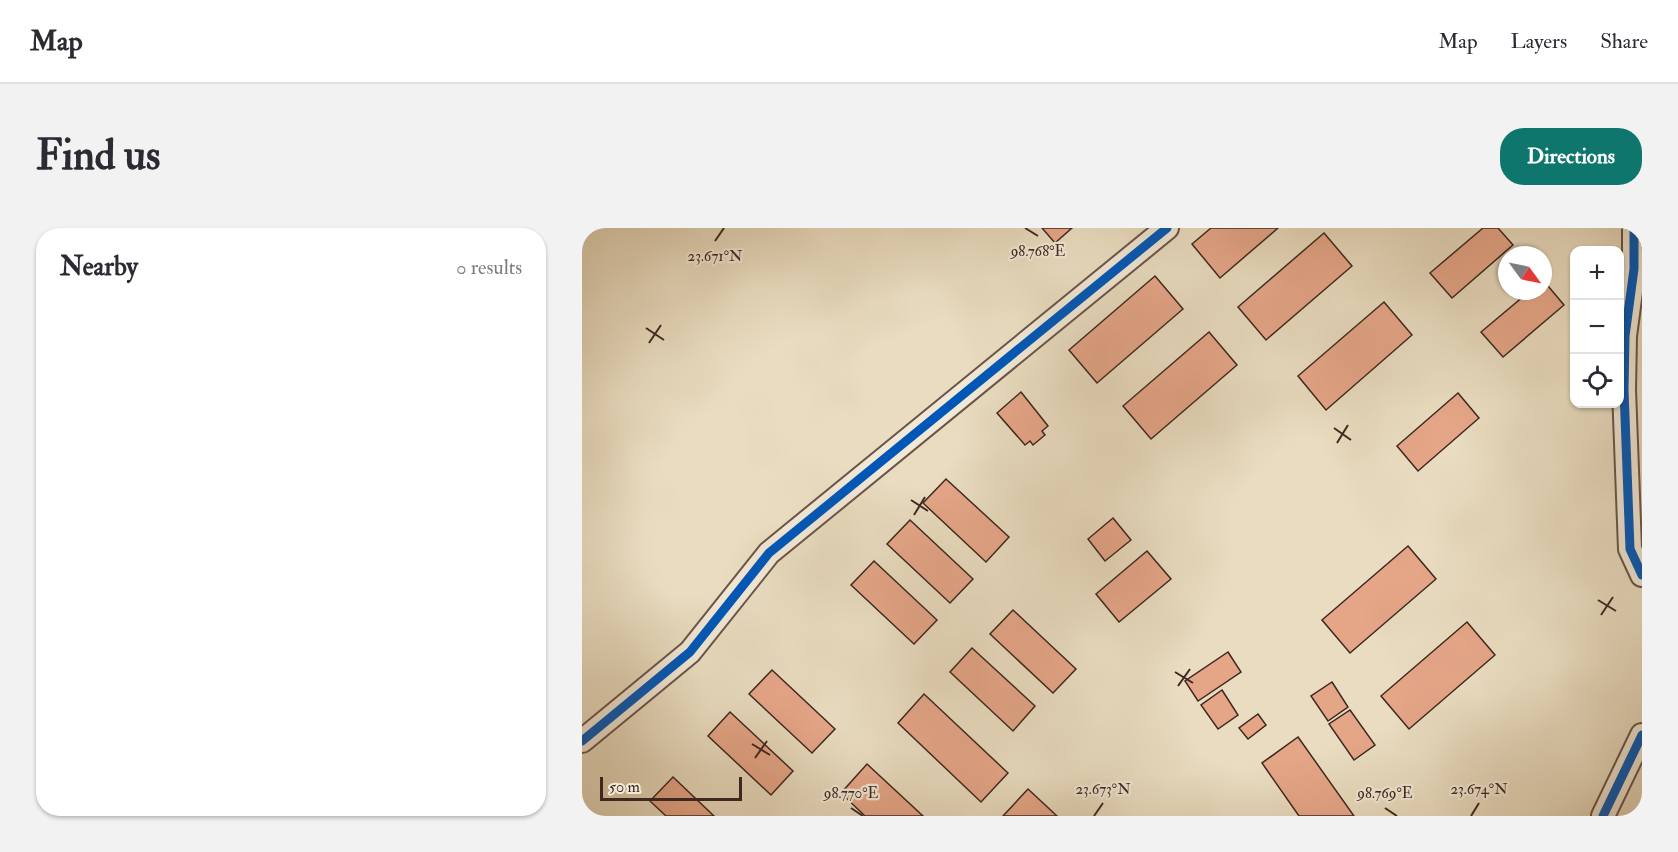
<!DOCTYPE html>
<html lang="en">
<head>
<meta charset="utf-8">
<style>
	:root { --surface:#fff; --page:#f2f2f3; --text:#2b2b33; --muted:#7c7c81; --line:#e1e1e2; --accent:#0f766e }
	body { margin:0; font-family:"IM FELL Double Pica",serif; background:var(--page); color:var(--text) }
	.controls { position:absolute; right:18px; top:18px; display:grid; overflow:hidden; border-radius:12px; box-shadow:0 2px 4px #0004 }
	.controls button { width:54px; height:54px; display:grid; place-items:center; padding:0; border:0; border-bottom:2px solid var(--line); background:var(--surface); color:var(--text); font:30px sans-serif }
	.compass { position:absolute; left:916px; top:18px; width:54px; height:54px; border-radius:50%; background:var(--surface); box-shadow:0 2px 4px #0004; rotate:123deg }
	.scale { position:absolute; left:18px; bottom:15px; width:142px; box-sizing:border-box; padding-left:6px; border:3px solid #3e2820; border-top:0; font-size:16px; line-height:21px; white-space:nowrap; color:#3e2820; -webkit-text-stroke:4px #f1e8d6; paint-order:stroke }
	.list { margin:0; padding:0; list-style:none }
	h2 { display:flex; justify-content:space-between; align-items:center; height:78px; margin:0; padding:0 24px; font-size:26px }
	h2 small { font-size:20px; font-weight:400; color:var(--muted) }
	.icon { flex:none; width:33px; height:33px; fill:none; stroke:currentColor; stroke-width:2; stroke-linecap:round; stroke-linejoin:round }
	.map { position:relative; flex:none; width:1060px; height:588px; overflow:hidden; border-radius:24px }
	header { display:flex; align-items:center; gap:36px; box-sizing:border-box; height:84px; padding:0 30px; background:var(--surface); border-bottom:2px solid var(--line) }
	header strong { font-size:28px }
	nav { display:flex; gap:33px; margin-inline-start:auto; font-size:21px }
	.intro { display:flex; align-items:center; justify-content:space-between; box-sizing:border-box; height:144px; padding:0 36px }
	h1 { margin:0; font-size:42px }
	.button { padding:15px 27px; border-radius:24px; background:var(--accent); color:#fff; font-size:21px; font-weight:700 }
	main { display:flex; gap:36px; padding:0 36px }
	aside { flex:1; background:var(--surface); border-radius:24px; box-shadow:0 2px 4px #0004 }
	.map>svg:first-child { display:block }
	.building { fill:#e5a688; stroke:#3e2820; stroke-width:1.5 }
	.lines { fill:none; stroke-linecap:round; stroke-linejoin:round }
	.minor-casing { stroke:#695548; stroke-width:26 }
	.minor { stroke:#f1e8d6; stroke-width:22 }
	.cycleway-casing { stroke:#f1e8d6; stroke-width:13 }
	.cycleway { stroke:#0057b8; stroke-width:9 }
	.ticks { fill:none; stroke:#3e2820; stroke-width:2 }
	.ticks-label { font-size:15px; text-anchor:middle; fill:#3e2820; stroke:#f1e8d6; stroke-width:4.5; stroke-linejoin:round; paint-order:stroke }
</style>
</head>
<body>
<header>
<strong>Map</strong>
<nav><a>Map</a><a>Layers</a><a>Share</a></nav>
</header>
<div class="intro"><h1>Find us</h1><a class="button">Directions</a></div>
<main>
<aside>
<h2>Nearby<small>0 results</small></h2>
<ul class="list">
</ul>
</aside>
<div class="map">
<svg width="1060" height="588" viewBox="0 0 1060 588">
	<rect width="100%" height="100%" fill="#e9dcc0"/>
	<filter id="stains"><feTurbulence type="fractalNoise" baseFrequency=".00333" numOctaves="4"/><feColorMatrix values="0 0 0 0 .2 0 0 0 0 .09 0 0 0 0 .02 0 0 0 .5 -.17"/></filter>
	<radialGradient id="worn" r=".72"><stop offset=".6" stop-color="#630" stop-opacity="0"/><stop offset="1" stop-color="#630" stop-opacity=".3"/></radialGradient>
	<g class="building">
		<polygon points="460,0 490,0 473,15"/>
		<polygon points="629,0 696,0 638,50 610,16"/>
		<polygon points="901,0 916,0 931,17 870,70 848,45"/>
		<polygon points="742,5 770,38 684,112 656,79"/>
		<polygon points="573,48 601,81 515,155 487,122"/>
		<polygon points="961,52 982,77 921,129 899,104 948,63 961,63"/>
		<polygon points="802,74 830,107 744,182 716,148"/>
		<polygon points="627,104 655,137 569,211 541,178"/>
		<polygon points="439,164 466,198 460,203 463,207 451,217 448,213 443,217 415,185"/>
		<polygon points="876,165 897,190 836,243 815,218"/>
		<polygon points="364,251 427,309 404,334 341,275"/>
		<polygon points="531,290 549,312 523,333 506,311"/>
		<polygon points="328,292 391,351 368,375 305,316"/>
		<polygon points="826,318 854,351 768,425 740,392"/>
		<polygon points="565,323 589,351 537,394 514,366"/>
		<polygon points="292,333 355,392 332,416 269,357"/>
		<polygon points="431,382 494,441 471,465 408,406"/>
		<polygon points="885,394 913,427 827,501 799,468"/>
		<polygon points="390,420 453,478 431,503 368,444"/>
		<polygon points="646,424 659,444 616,473 603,453"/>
		<polygon points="190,442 253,501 230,525 167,466"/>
		<polygon points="750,454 766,479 746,493 729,468"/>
		<polygon points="640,462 656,487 636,501 619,477"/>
		<polygon points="342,466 426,545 399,574 316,495"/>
		<polygon points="768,482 793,517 772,532 747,496"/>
		<polygon points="148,484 211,543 189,567 126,508"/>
		<polygon points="676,486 684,497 666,511 657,500"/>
		<polygon points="716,509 772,588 717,588 680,535"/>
		<polygon points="285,536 341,588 283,588 259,565"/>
		<polygon points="91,549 132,588 84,588 68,573"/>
		<polygon points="446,561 475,588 421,588"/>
	</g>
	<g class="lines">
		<defs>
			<g id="minor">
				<polyline points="1052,0 1052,41 1043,108 1042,162 1048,321 1060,347"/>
				<polyline points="0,513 108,424 187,325 585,0"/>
				<polyline points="1021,588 1060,507"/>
			</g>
		</defs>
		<use href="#minor" class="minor-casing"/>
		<use href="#minor" class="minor"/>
		<defs>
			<g id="cycleway">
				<polyline points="1052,0 1052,41 1043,108 1042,162 1048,321 1060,347"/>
				<polyline points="0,513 108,424 187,325 585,0"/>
				<polyline points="1021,588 1060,507"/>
			</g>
		</defs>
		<use href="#cycleway" class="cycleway-casing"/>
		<use href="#cycleway" class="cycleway"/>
	</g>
	<path class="ticks" d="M443 0 456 8M133 13 142 0M64 100 82 112M67 115 79 97M752 200 769 212M755 215 766 197M329 272 346 283M332 287 343 269M1016 372 1034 383M1019 387 1031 369M593 444 611 455M596 458 608 441M170 516 188 527M173 530 185 513M269 580 281 588M803 580 815 588M512 588 521 575M889 588 897 575"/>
	<g class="ticks-label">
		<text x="456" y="28">98.768°E</text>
		<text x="133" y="33">23.671°N</text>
		<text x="521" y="566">23.673°N</text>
		<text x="897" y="566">23.674°N</text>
		<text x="269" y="570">98.770°E</text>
		<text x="803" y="570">98.769°E</text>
	</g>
	<rect width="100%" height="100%" filter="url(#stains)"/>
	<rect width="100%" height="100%" fill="url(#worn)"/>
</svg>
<div class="controls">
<button>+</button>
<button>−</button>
<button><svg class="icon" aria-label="locate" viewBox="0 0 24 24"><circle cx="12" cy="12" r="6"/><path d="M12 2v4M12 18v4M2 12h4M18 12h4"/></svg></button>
</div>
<svg class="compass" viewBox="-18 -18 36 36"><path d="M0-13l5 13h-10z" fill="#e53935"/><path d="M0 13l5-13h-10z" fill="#7c7c81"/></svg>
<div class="scale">50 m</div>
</div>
</main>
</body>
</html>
